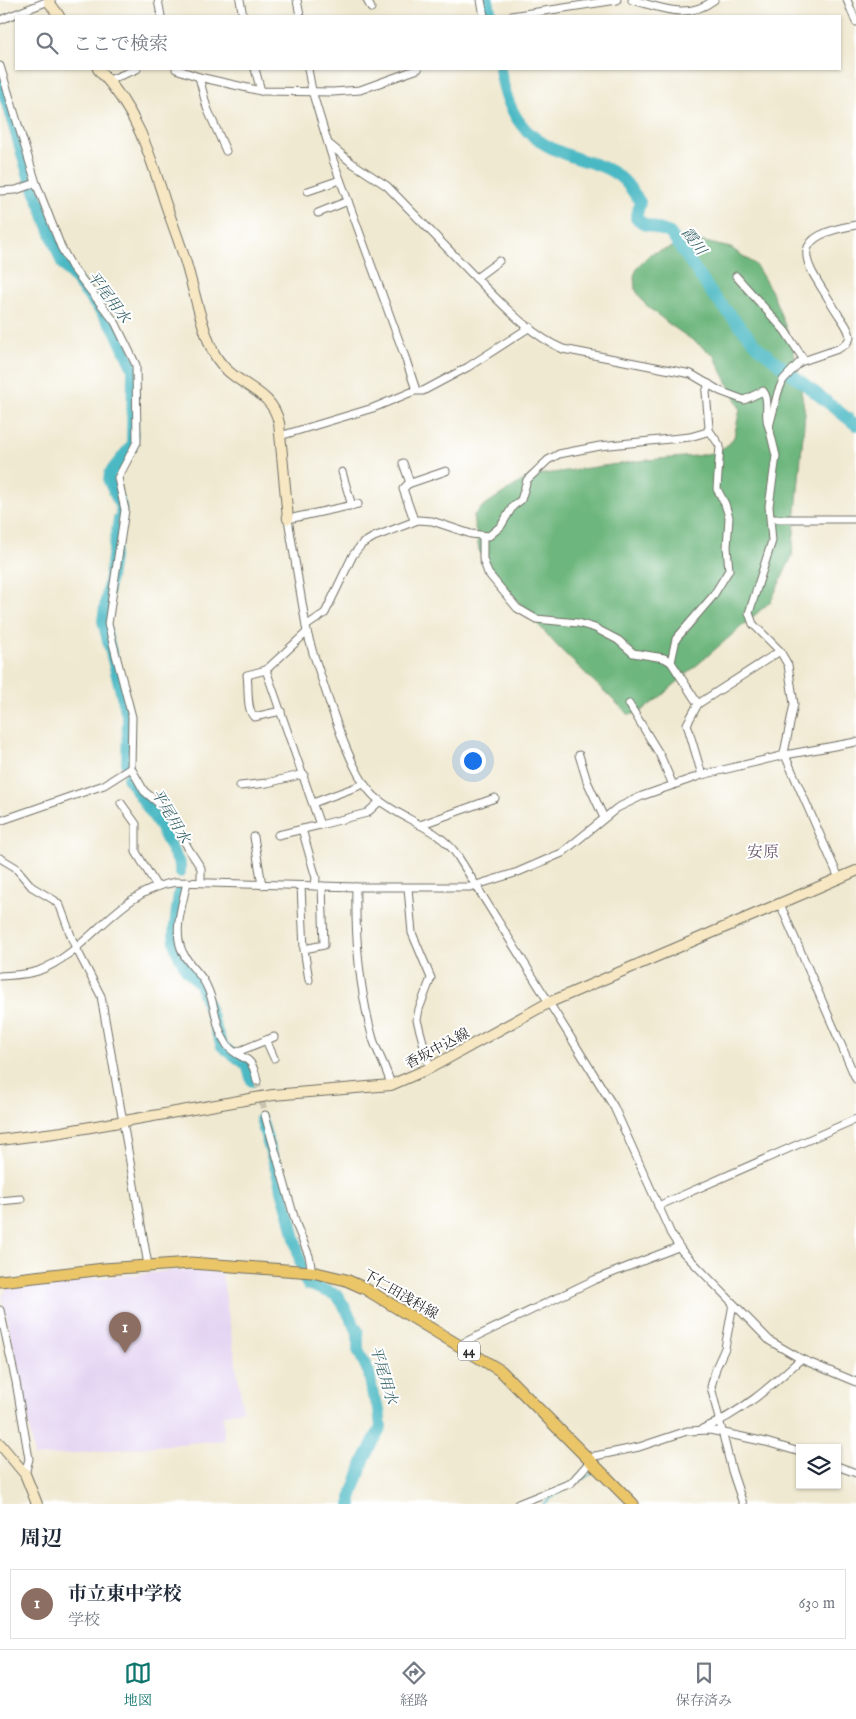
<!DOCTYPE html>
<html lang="ja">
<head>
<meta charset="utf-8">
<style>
	:root { --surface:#fff; --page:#f6f6f7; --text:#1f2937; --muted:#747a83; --line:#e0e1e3; --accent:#0f766e }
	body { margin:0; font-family:"IM FELL English","Noto Serif JP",serif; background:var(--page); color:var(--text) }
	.controls { position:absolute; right:15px; bottom:15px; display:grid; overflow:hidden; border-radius:0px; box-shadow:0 1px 4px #0004 }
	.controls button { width:45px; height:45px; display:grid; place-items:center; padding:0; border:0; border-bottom:1px solid var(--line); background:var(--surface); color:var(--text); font:25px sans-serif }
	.you { position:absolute; left:472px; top:760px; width:18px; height:18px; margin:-12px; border:4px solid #fff; border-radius:50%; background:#1a73e8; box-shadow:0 0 0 8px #1a73e833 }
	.badge { display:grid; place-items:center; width:32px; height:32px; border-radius:50%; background:var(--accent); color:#fff; font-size:16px; font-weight:700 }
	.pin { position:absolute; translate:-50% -41px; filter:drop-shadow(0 1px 2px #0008) }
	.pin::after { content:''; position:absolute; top:26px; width:18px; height:15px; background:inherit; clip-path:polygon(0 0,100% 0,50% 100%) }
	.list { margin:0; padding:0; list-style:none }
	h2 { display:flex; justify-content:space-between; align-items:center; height:65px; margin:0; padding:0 20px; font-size:21px }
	h2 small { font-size:16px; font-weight:400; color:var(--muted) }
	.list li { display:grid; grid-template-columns:32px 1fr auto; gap:15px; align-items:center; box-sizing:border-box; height:70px; margin:0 10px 10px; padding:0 10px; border:1px solid var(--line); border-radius:0px }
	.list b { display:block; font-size:19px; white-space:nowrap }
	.list p { margin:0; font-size:16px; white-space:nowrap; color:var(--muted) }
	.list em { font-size:16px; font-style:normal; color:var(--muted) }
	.icon { flex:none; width:28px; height:28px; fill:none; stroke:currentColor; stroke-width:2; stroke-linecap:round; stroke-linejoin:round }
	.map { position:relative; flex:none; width:856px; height:1504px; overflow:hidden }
	.search { position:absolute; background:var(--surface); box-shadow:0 1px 4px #0004; left:15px; right:15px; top:15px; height:55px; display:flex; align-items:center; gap:12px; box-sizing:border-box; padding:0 18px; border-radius:0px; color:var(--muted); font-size:19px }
	.sheet { height:145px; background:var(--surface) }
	nav { display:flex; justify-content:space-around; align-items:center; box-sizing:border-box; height:70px; border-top:1px solid var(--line); background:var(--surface); font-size:14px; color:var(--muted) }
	nav a { display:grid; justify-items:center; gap:2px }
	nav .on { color:var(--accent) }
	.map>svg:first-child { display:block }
	.built { fill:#e3d3f2 }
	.forest { fill:#6db67d; stroke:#4c7054 }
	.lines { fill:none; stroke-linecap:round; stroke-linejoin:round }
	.stream { stroke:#4bb9c4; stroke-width:2 }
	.river { stroke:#4bb9c4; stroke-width:12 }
	.street-tunnel { stroke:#c9c3b0; stroke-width:7; stroke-dasharray:7 3.5; stroke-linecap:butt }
	.street-casing { stroke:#706e65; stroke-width:9 }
	.secondary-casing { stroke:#706e65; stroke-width:12 }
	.primary-casing { stroke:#706e65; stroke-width:13 }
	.street { stroke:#fff; stroke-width:7 }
	.secondary { stroke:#f7e8c3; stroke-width:10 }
	.primary { stroke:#ebc669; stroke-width:11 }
	.labels { text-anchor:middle; stroke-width:4; stroke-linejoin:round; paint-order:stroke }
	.shield { fill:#fff; stroke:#6b6b6b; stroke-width:1 }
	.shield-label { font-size:12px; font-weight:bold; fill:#2b2b2b }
	.street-label { font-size:14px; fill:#2b2b2b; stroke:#fff }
	.water-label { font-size:15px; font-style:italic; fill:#386468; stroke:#fff }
	.quarter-label { font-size:16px; fill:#6a586b; stroke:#fff }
</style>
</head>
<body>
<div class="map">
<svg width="856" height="1504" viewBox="0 0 856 1504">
	<rect width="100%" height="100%" fill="#fff"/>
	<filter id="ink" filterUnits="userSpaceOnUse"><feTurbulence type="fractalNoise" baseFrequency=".02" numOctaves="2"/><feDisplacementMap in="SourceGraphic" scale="10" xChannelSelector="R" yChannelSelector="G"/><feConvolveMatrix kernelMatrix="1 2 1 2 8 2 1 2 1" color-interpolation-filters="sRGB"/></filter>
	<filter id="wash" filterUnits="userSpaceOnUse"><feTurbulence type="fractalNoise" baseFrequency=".0096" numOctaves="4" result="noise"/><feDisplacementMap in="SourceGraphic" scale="20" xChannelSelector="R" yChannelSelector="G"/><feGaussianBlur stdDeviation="1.12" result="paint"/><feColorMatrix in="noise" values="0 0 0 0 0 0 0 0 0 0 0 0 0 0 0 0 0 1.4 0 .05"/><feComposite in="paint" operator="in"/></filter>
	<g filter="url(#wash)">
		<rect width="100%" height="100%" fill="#f0e9d1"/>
		<polygon class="built" points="179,1270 222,1273 243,1410 223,1415 224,1440 34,1457 27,1411 2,1296 8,1288"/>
		<polygon class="forest" points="696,240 731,248 755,264 772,292 793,346 805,413 792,556 771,601 659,698 640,712 629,715 559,648 491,572 479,550 473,516 483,506 530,476 647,460 695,456 717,452 729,444 734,437 740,409 714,355 669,324 644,303 635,289 634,276 638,266 650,254"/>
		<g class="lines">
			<g class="stream">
				<polyline points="574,1484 591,1474"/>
				<polyline points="543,1504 561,1491"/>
			</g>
			<g class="river">
				<polyline points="488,0 491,16"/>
				<path d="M500 69C508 119 527 142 576 158 592 163 608 167 621 178 629 184 634 194 640 202L636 218 644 224 670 233 713 295 759 348 856 425"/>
				<polyline points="0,79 30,180"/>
				<polyline points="34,188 62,263 114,328 133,369 132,445 110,473 109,481 121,507 121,512"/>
				<polyline points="119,519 103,621 128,719 127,765"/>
				<polyline points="128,778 158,823 180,865 180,872"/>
				<polyline points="179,893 174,934 176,949 186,969 200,984 222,1046 247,1065 252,1081"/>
				<polyline points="261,1119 290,1217 301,1265"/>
				<polyline points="304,1277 307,1284 337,1295 344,1306 358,1332 358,1350 369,1373 373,1396 379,1409 381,1427 364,1460 351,1498 351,1504"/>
			</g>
		</g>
	</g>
	<g filter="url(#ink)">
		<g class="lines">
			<polyline class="street-tunnel" points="257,1081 265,1115"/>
			<defs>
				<g id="street">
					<polyline points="158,0 161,16"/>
					<polyline points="240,0 243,16"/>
					<polyline points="297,0 300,16"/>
					<polyline points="367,0 371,8"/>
					<polyline points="481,0 484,16"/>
					<path d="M632 0C661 7 686 21 714 0"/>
					<polyline points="847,0 856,22"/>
					<polyline points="511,16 617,0"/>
					<polyline points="0,20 51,0"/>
					<polyline points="0,66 36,183 61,247 72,267 115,322 136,365 137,442 118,478 125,510 108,624 132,717 131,768 144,791 170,813 175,821 188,848 201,868 201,882"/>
					<polyline points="176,69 199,77 261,91 333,92 360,90 418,69"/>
					<polyline points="255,69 261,91"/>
					<polyline points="308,69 312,91 333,160 405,357 415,387 414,391"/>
					<polyline points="199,77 207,108 226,151"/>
					<polyline points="109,80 137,69"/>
					<polyline points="329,144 352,163 387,186 476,278 499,261"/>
					<polyline points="0,191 16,190 36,183"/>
					<polyline points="308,191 340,180"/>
					<polyline points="318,213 348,201"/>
					<polyline points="736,276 785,331 804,360"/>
					<path d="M476 278C500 302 531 336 563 349L691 374 720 391 744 400 763 391C771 400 763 416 769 427"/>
					<polyline points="280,436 373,408 414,391 423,391 468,367 530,327"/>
					<polyline points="403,463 410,483"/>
					<polyline points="342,472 352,506"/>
					<path d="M358 504 288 519 307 632 313 653C326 689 348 771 374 796 399 819 437 826 457 855L614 1107 671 1234 682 1251 770 1341 801 1359 856 1382"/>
					<polyline points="771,519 856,519"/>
					<polyline points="414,520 403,489 408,484 446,471"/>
					<polyline points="483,537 483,559 488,573 517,608 536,619 578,623 595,628 618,640 633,653 664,658 671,662 698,704"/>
					<polyline points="306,626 325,613 353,555 362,544 374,537 418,520 432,521 471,534 489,536 501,526 513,506 521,500 527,480 548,460 559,454 600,446 690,437 707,432 709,427 706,392 709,384"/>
					<polyline points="671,662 676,639 713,596 729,570 727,547 729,517 725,504 717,489 720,446 709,430"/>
					<path d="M266 670 247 675C249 687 246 709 254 717L281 711"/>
					<polyline points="629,704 660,755 673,785"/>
					<polyline points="579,755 587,781 604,818"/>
					<polyline points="702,775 687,724 698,704 780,651"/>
					<polyline points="240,786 267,783 304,774"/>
					<polyline points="121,803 136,824 136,852 156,885"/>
					<polyline points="313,803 364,784"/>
					<polyline points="0,821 104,785 131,768"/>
					<polyline points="320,825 367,813 380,801"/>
					<polyline points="420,825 495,798"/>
					<polyline points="302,829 316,878 315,886"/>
					<polyline points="278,835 320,825 266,670 307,632"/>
					<polyline points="254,837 262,885"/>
					<polyline points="0,858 15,867 32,887 54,900 60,906 74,944 101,996 148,1265"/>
					<path d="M839 878 784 753 794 704 788 665 780 651 753 624 749 613 772 541 769 506 776 456 769 427 778 392 783 380 800 362 838 349 846 344 850 338C850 330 843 321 838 314 809 266 778 238 856 225"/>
					<path d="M187 882C183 903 172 932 183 953 189 966 202 974 207 987 216 1005 215 1028 227 1045 241 1063 251 1050 257 1081"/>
					<polyline points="301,886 304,949"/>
					<path d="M356 887C355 938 359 989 373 1039 378 1054 387 1069 391 1085"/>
					<polyline points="408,888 412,933 431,978 419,1009 417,1020 430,1068"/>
					<polyline points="780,904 856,1079"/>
					<path d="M0 976C12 975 27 975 38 971 91 951 116 891 176 882L356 887H470L518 872 562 853 617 808 642 796 702 775 785 755 856 742"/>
					<polyline points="309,980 304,949 324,945 322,886"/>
					<polyline points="266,1040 274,1058"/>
					<polyline points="237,1052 274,1037"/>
					<polyline points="265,1115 296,1224 309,1256 312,1272"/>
					<polyline points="0,1201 21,1199"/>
					<polyline points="658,1206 856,1119"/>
					<polyline points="733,1304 725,1348 716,1368 711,1387 732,1471 743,1504"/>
					<polyline points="0,1310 16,1382 29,1459 25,1474"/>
					<polyline points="459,1345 594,1280 678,1247"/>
					<path d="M702 1429C740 1414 771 1386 801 1359"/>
					<polyline points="837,1466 856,1473"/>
					<polyline points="518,1504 571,1483 595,1456 639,1447 687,1431 710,1430 766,1442 800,1452"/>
				</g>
				<g id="secondary">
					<polyline points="49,2 59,16"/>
					<path d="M98 69C136 109 149 151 165 202 173 226 183 250 189 274 196 298 201 324 211 347 228 388 271 384 279 423L288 519"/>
					<polyline points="0,1140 62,1132 273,1095 391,1085 430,1068 548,1003 856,871"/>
					<polyline points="0,1444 25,1474 37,1504"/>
				</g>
				<polyline id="primary" points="0,1281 104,1269 191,1263 312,1272 346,1280 364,1288 501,1371 633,1504"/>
			</defs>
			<use href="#street" class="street-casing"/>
			<use href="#secondary" class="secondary-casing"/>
			<use href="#primary" class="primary-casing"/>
			<use href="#street" class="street"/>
			<use href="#secondary" class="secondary"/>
			<use href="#primary" class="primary"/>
		</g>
	</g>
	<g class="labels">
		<rect class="shield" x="458" y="1341.5" width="22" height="19" rx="4"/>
		<g class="shield-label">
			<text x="469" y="1355">44</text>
		</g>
		<g class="street-label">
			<text transform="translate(437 1048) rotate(-28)" y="5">香坂中込線</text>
			<text transform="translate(401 1294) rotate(30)" y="5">下仁田浅科線</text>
		</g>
		<g class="water-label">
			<text transform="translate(694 241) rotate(53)" y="5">霞川</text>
			<text transform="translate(109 297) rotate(53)" y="5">平尾用水</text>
			<text transform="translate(171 816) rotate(59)" y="5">平尾用水</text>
			<text transform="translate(384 1375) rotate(73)" y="5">平尾用水</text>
		</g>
		<g class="quarter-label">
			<text x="763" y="857">安原</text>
		</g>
	</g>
</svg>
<div class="controls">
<button><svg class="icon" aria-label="layers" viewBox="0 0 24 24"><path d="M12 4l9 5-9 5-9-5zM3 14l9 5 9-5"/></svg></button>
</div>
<div class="you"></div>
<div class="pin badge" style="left:125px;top:1353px;background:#8d6e63">1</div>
<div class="search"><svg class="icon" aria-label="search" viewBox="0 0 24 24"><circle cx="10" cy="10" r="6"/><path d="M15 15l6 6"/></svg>ここで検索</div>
</div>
<section class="sheet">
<h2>周辺<small></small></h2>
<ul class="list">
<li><span class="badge" style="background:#8d6e63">1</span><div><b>市立東中学校</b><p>学校</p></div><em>630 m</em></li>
</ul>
</section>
<nav>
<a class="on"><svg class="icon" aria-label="map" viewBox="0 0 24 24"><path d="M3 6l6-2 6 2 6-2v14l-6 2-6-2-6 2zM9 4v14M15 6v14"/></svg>地図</a>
<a><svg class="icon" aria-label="directions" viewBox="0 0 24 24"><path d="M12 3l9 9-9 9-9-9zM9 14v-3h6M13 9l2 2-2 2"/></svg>経路</a>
<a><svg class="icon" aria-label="saved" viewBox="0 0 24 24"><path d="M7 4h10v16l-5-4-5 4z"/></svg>保存済み</a>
</nav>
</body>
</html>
